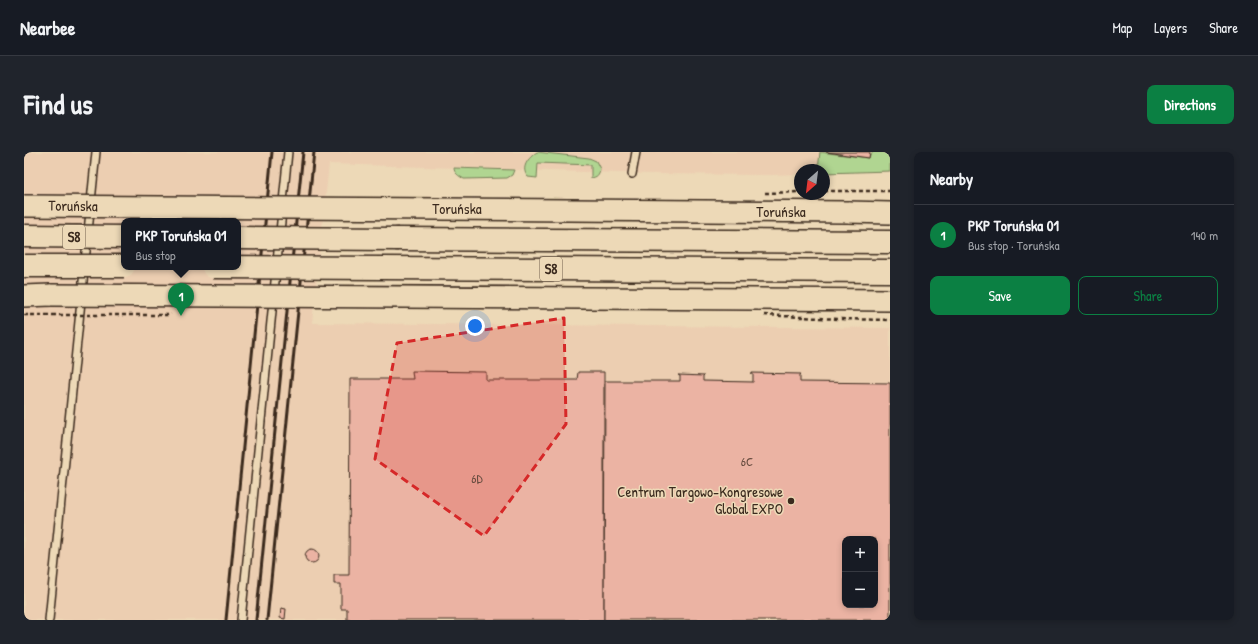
<!DOCTYPE html>
<html lang="en">
<head>
<meta charset="utf-8">
<style>
	:root { --surface:#171b24; --page:#20242c; --text:#f1f3f6; --muted:#9ea1a6; --line:#363941; --accent:#0b8043 }
	body { margin:0; font-family:"Patrick Hand",sans-serif; background:var(--page); color:var(--text) }
	.controls { position:absolute; right:12px; bottom:12px; display:grid; overflow:hidden; border-radius:8px; box-shadow:0 2px 6px #0003 }
	.controls button { width:36px; height:36px; display:grid; place-items:center; padding:0; border:0; border-bottom:1px solid var(--line); background:var(--surface); color:var(--text); font:20px sans-serif }
	.compass { position:absolute; left:770px; top:12px; width:36px; height:36px; border-radius:50%; background:var(--surface); box-shadow:0 2px 6px #0003; rotate:208deg }
	.you { position:absolute; left:451px; top:174px; width:14px; height:14px; margin:-10px; border:3px solid #fff; border-radius:50%; background:#1a73e8; box-shadow:0 0 0 6px #1a73e833 }
	.badge { display:grid; place-items:center; width:26px; height:26px; border-radius:50%; background:var(--accent); color:#fff; font-size:13px; font-weight:700 }
	.pin { position:absolute; translate:-50% -33px; filter:drop-shadow(0 1px 2px #0008) }
	.pin::after { content:''; position:absolute; top:21px; width:14px; height:12px; background:inherit; clip-path:polygon(0 0,100% 0,50% 100%) }
	.popup { position:absolute; left:97px; top:66px; width:120px; height:52px; box-sizing:border-box; display:grid; place-content:center; border-radius:8px; background:var(--surface); filter:drop-shadow(0 1px 3px #0005); font-size:13px; white-space:nowrap; color:var(--muted) }
	.popup b { font-size:15px; color:var(--text) }
	.popup::after { content:''; position:absolute; left:50%; top:100%; margin-left:-8px; border:8px solid transparent; border-top-color:var(--surface) }
	.list { margin:0; padding:0; list-style:none }
	h2 { display:flex; justify-content:space-between; align-items:center; height:52px; margin:0; padding:0 16px; font-size:17px }
	h2 small { font-size:13px; font-weight:400; color:var(--muted) }
	.list li { display:grid; grid-template-columns:26px 1fr auto; gap:12px; align-items:center; box-sizing:border-box; height:60px; padding:0 16px; border-top:1px solid var(--line) }
	.list b { display:block; font-size:15px; white-space:nowrap }
	.list p { margin:0; font-size:13px; white-space:nowrap; color:var(--muted) }
	.list em { font-size:13px; font-style:normal; color:var(--muted) }
	.actions { display:flex; gap:8px; padding:12px 16px }
	.actions a { flex:1; padding:9px 0; border:1px solid var(--accent); border-radius:8px; text-align:center; font-size:14px; color:var(--accent) }
	.actions .main { background:var(--accent); color:#fff }
	.map { position:relative; flex:none; width:866px; height:468px; overflow:hidden; border-radius:8px }
	header { display:flex; align-items:center; gap:24px; box-sizing:border-box; height:56px; padding:0 20px; background:var(--surface); border-bottom:1px solid var(--line) }
	header strong { font-size:19px }
	nav { display:flex; gap:22px; margin-inline-start:auto; font-size:14px }
	.intro { display:flex; align-items:center; justify-content:space-between; box-sizing:border-box; height:96px; padding:0 24px }
	h1 { margin:0; font-size:28px }
	.button { padding:10px 18px; border-radius:8px; background:var(--accent); color:#fff; font-size:14px; font-weight:700 }
	main { display:flex; gap:24px; padding:0 24px }
	aside { flex:1; background:var(--surface); border-radius:8px; box-shadow:0 2px 6px #0003 }
	.map>svg:first-child { display:block }
	.built { fill:#ecceb1; fill-rule:evenodd }
	.green { fill:#b0d591; stroke:#768058 }
	.building { fill:#ebb3a3; stroke:#3b2a1e; fill-rule:evenodd }
	.lines { fill:none; stroke-linecap:round; stroke-linejoin:round }
	.service-casing { stroke:#3b2a1e; stroke-width:10 }
	.primary-casing { stroke:#3b2a1e; stroke-width:24 }
	.motorway-casing { stroke:#3b2a1e; stroke-width:25 }
	.path { stroke:#3b2a1e; stroke-width:2.5; stroke-dasharray:4 3; stroke-linecap:butt }
	.service { stroke:#edd9b7; stroke-width:7 }
	.primary { stroke:#edd9b7; stroke-width:21 }
	.motorway { stroke:#edd9b7; stroke-width:22 }
	.rail { stroke:#3b2a1e; stroke-width:3 }
	.primary-bridge-casing { stroke:#3b2a1e; stroke-width:24; stroke-linecap:butt }
	.motorway-bridge-casing { stroke:#3b2a1e; stroke-width:25; stroke-linecap:butt }
	.path-bridge { stroke:#3b2a1e; stroke-width:2.5; stroke-dasharray:4 3; stroke-linecap:butt }
	.primary-bridge { stroke:#edd9b7; stroke-width:21 }
	.motorway-bridge { stroke:#edd9b7; stroke-width:22 }
	.marked { fill:#d62828; fill-opacity:0.2; stroke:#d62828; stroke-width:3; stroke-dasharray:8 5; stroke-linejoin:round }
	.poi-dot { fill:#3b2a1e; stroke:#edd9b7; stroke-width:1.5 }
	.labels { text-anchor:middle; stroke-width:3; stroke-linejoin:round; paint-order:stroke }
	.number-label { font-size:13px; fill:#674c3f }
	.shield { fill:#edd9b7; stroke:#705e4c; stroke-width:1 }
	.shield-label { font-size:14px; font-weight:bold; fill:#3b2a1e }
	.street-label { font-size:15px; fill:#3b2a1e; stroke:#edd9b7 }
	.poi-label { font-size:15px; fill:#3b2a1e; stroke:#edd9b7; text-anchor:end }
</style>
</head>
<body>
<header>
<strong>Nearbee</strong>
<nav><a>Map</a><a>Layers</a><a>Share</a></nav>
</header>
<div class="intro"><h1>Find us</h1><a class="button">Directions</a></div>
<main>
<div class="map">
<svg width="866" height="468" viewBox="0 0 866 468">
	<rect width="100%" height="100%" fill="#edd9b7"/>
	<filter id="ink" filterUnits="userSpaceOnUse"><feTurbulence type="fractalNoise" baseFrequency=".025" numOctaves="2"/><feDisplacementMap in="SourceGraphic" scale="8" xChannelSelector="R" yChannelSelector="G"/><feConvolveMatrix kernelMatrix="1 2 1 2 8 2 1 2 1" color-interpolation-filters="sRGB"/></filter>
	<g filter="url(#ink)">
		<path class="built" d="M0 0H866V20L800 21V18H776V22L748 23 627 22 305 12 288 171 866 176V468H0ZM100 69H214V115H100ZM821 387H851V453H821Z"/>
		<g class="green">
			<path d="M513 0 565 6 572 9 576 17C575 23 573 25 567 26V13L514 11 513 26 504 25C496 16 504 6 513 0Z"/>
			<polygon points="796,0 845,6 846,2 848,2 848,0 866,0 866,19 800,21 800,18 794,18"/>
			<path d="M430 16 490 18 488 23 483 26 440 27C435 24 430 21 430 16Z"/>
		</g>
		<g class="building">
			<polygon points="802,0 846,0 845,6"/>
			<polygon points="388,219 462,220 462,228 553,228 554,220 580,220 580,468 323,468 323,457 317,457 317,432 310,432 310,423 325,423 326,227 389,227"/>
			<path d="M727 221 777 222 776 223V230L866 231V468H580L581 229H656V224L654 223 680 224 679 225V229L729 230V222ZM821 387H851V453H821Z"/>
			<circle cx="288" cy="404" r="7"/>
			<polygon points="257,456 262,457 261,467 256,466"/>
		</g>
		<g class="lines">
			<defs>
				<g id="service">
					<polyline points="608,22 612,0"/>
					<polyline points="25,468 72,0"/>
					<polyline points="217,468 264,0"/>
				</g>
				<g id="primary">
					<polyline points="824,60 866,61"/>
					<polyline points="0,144 27,143"/>
					<polyline points="734,147 866,148"/>
				</g>
				<polyline id="motorway" points="374,87 866,90"/>
			</defs>
			<use href="#service" class="service-casing"/>
			<use href="#primary" class="primary-casing"/>
			<use href="#motorway" class="motorway-casing"/>
			<polyline class="path" points="800,39 866,39"/>
			<use href="#service" class="service"/>
			<use href="#primary" class="primary"/>
			<use href="#motorway" class="motorway"/>
			<g class="rail">
				<polyline points="202,468 248,0"/>
				<polyline points="232,468 279,0"/>
				<polyline points="243,468 290,0"/>
			</g>
			<defs>
				<g id="primary-bridge">
					<polyline points="0,54 824,60"/>
					<polyline points="27,143 734,147"/>
				</g>
				<g id="motorway-bridge">
					<polyline points="0,84 100,85"/>
					<polyline points="214,86 374,87"/>
					<polyline points="0,114 100,114"/>
					<polyline points="189,115 866,119"/>
				</g>
			</defs>
			<use href="#primary-bridge" class="primary-bridge-casing"/>
			<use href="#motorway-bridge" class="motorway-bridge-casing"/>
			<g class="path-bridge">
				<polyline points="741,41 776,40"/>
				<polyline points="0,163 143,163 147,162"/>
				<polyline points="740,163 814,167 866,168"/>
			</g>
			<use href="#primary-bridge" class="primary-bridge"/>
			<use href="#motorway-bridge" class="motorway-bridge"/>
		</g>
	</g>
	<path class="marked" d="M540 166 542 272 460 384 351 307 373 191Z"/>
	<circle class="poi-dot" cx="767" cy="349" r="4"/>
	<g class="labels">
		<g class="number-label">
			<text x="723" y="314">6C</text>
			<text x="453" y="331">6D</text>
		</g>
		<g class="shield">
			<rect x="39" y="73" width="22" height="24" rx="3"/>
			<rect x="516" y="105" width="22" height="24" rx="3"/>
		</g>
		<g class="shield-label">
			<text x="50" y="90">S8</text>
			<text x="527" y="122">S8</text>
		</g>
		<g class="street-label">
			<text transform="translate(49 54) rotate(1)" y="5">Toruńska</text>
			<text x="433" y="62">Toruńska</text>
			<text x="757" y="65">Toruńska</text>
		</g>
		<g class="poi-label">
			<text x="759" y="345">Centrum Targowo-Kongresowe<tspan x="759" dy="17">Global EXPO</tspan></text>
		</g>
	</g>
</svg>
<div class="controls">
<button>+</button>
<button>−</button>
</div>
<svg class="compass" viewBox="-18 -18 36 36"><path d="M0-13l5 13h-10z" fill="#e53935"/><path d="M0 13l5-13h-10z" fill="#9ea1a6"/></svg>
<div class="you"></div>
<div class="pin badge" style="left:157px;top:164px">1</div>
<div class="popup"><b>PKP Toruńska 01</b>Bus stop</div>
</div>
<aside>
<h2>Nearby<small></small></h2>
<ul class="list">
<li><span class="badge">1</span><div><b>PKP Toruńska 01</b><p>Bus stop · Toruńska</p></div><em>140 m</em></li>
</ul>
<div class="actions"><a class="main">Save</a><a>Share</a></div>
</aside>
</main>
</body>
</html>
